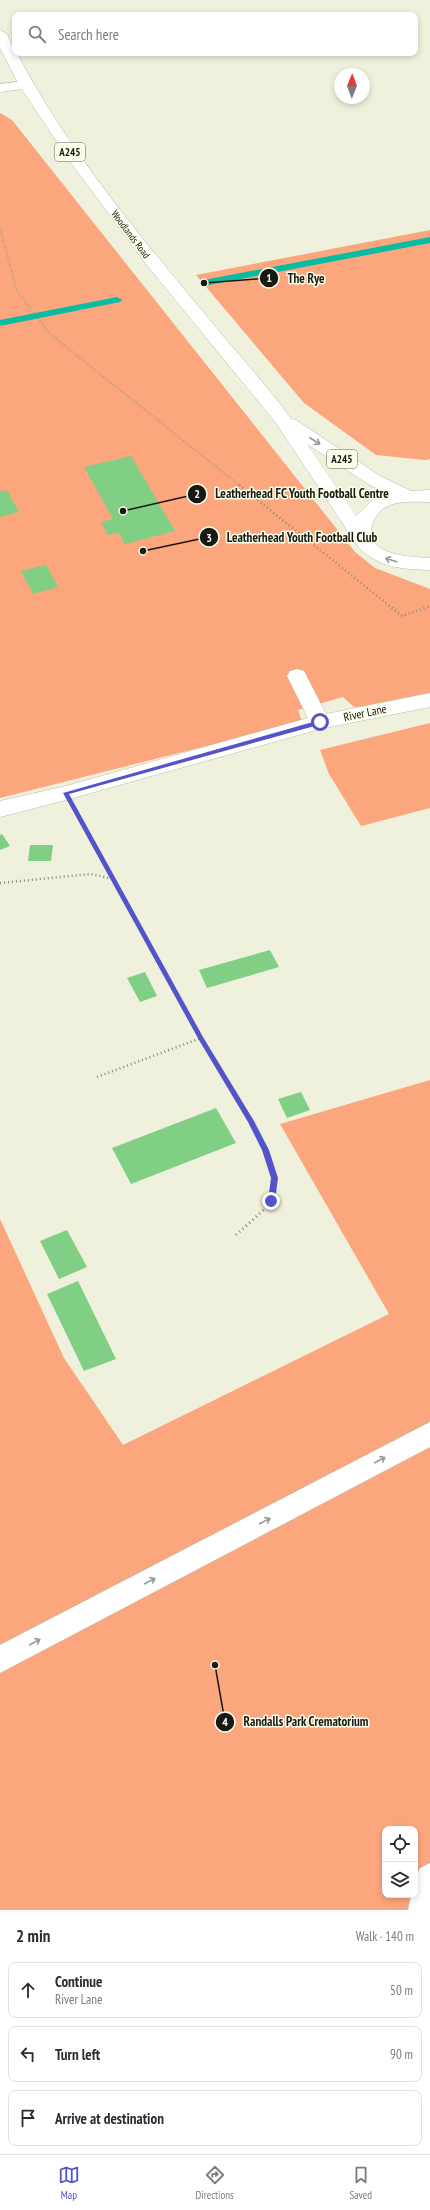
<!DOCTYPE html>
<html lang="en">
<head>
<meta charset="utf-8">
<style>
	:root { --surface:#fff; --page:#f7f7f7; --text:#2b2b33; --muted:#7c7c81; --line:#e1e1e2; --accent:#5453ca }
	body { margin:0; font-family:"PT Sans Narrow",sans-serif; background:var(--page); color:var(--text) }
	.controls { position:absolute; right:12px; bottom:12px; display:grid; overflow:hidden; border-radius:8px; box-shadow:0 2px 6px #0003 }
	.controls button { width:36px; height:36px; display:grid; place-items:center; padding:0; border:0; border-bottom:1px solid var(--line); background:var(--surface); color:var(--text); font:20px sans-serif }
	.compass { position:absolute; left:334px; top:68px; width:36px; height:36px; border-radius:50%; background:var(--surface); box-shadow:0 2px 6px #0003; rotate:1deg }
	.stop { position:absolute; width:12px; height:12px; margin:-9px; border:3px solid #5453ca; border-radius:50%; background:#fff }
	.stop.end { background:#5453ca; border-color:#fff; box-shadow:0 1px 4px #0008 }
	.list { margin:0; padding:0; list-style:none }
	h2 { display:flex; justify-content:space-between; align-items:center; height:52px; margin:0; padding:0 16px; font-size:17px }
	h2 small { font-size:13px; font-weight:400; color:var(--muted) }
	.list li { display:grid; grid-template-columns:26px 1fr auto; gap:12px; align-items:center; box-sizing:border-box; height:56px; margin:0 8px 8px; padding:0 8px; border:1px solid var(--line); border-radius:8px }
	.list b { display:block; font-size:15px; white-space:nowrap }
	.list p { margin:0; font-size:13px; white-space:nowrap; color:var(--muted) }
	.list em { font-size:13px; font-style:normal; color:var(--muted) }
	.icon { flex:none; width:22px; height:22px; fill:none; stroke:currentColor; stroke-width:2; stroke-linecap:round; stroke-linejoin:round }
	.map { position:relative; flex:none; width:430px; height:1910px; overflow:hidden }
	.search { position:absolute; background:var(--surface); box-shadow:0 2px 6px #0003; left:12px; right:12px; top:12px; height:44px; display:flex; align-items:center; gap:10px; box-sizing:border-box; padding:0 14px; border-radius:8px; color:var(--muted); font-size:15px }
	.sheet { height:244px; background:var(--surface) }
	nav { display:flex; justify-content:space-around; align-items:center; box-sizing:border-box; height:56px; border-top:1px solid var(--line); background:var(--surface); font-size:11px; color:var(--muted) }
	nav a { display:grid; justify-items:center; gap:2px }
	nav .on { color:var(--accent) }
	.map>svg:first-child { display:block }
	.green { fill:#fca67e; fill-rule:evenodd }
	.lines { fill:none; stroke-linecap:round; stroke-linejoin:round }
	.stream { fill:#06bca3; fill-rule:evenodd }
	.building { fill:#80cf84 }
	.service-casing { stroke:#b9bca8; stroke-width:1 }
	.primary-casing { stroke:#b9bca8; stroke-width:1 }
	.path-far2 { stroke:#88897b; stroke-width:2; stroke-dasharray:0.5 2; stroke-linecap:butt }
	.path-far1 { stroke:#88897b; stroke-width:2.5; stroke-dasharray:1 3; stroke-linecap:butt }
	.path { stroke:#88897b; stroke-width:3; stroke-dasharray:1 3.5; stroke-linecap:butt }
	.service { fill:#fff; fill-rule:evenodd }
	.primary { fill:#fff; fill-rule:evenodd }
	.oneway { stroke:#979894 }
	.route { fill:#5453ca }
	.labels { text-anchor:middle; stroke-width:3; stroke-linejoin:round; paint-order:stroke }
	.far-street-label { font-size:10px; fill:#181912; stroke:#fcffea }
	.shield { fill:#fcffea; stroke:#5c5e53; stroke-width:1 }
	.shield-label { font-size:11px; font-weight:bold; fill:#181912 }
	.street-label { font-size:12px; fill:#181912; stroke:#fcffea }
	.leader { fill:none; stroke:#181912; stroke-width:1.5 }
	.callout-dot { fill:#181912; stroke:#fcffea; stroke-width:1.5 }
	.mark-label { font-size:12px; text-anchor:middle; font-weight:bold; fill:#fff }
	.callout-label { font-size:13px; text-anchor:middle; font-weight:bold; fill:#181912; stroke:#fcffea; stroke-width:3; stroke-linejoin:round; paint-order:stroke }
</style>
</head>
<body>
<div class="map">
<svg width="430" height="1910" viewBox="0 0 430 1910">
	<rect width="100%" height="100%" fill="#eff1dd"/>
	<g class="green">
		<polygon points="0,113 12,120 355,552 375,568 430,589 430,695 382,705 354,707 343,697 298,710 302,722 0,798"/>
		<polygon points="430,230 430,459 425,460 376,455 304,403 196,275"/>
		<polygon points="430,723 430,808 361,826 329,774 320,750"/>
		<path d="M430 1080V1910H0V1219L64 1358 123 1445 389 1314 280 1124ZM385 1829H415V1895H385Z"/>
	</g>
	<g class="lines">
		<g class="stream">
			<polygon points="430,237 430,243 204,286 200,283 204,280"/>
			<polygon points="117,297 122,300 120,302 0,326 0,320"/>
		</g>
	</g>
	<g class="building">
		<polygon points="131,456 175,531 125,544 119,533 108,535 101,522 113,519 84,467"/>
		<polygon points="7,490 19,512 0,517 0,492"/>
		<polygon points="46,565 58,587 33,594 21,571"/>
		<polygon points="2,834 10,846 0,850 0,835"/>
		<polygon points="30,845 53,845 51,861 28,861"/>
		<polygon points="270,950 279,967 207,988 199,970"/>
		<polygon points="145,972 157,996 140,1002 127,978"/>
		<polygon points="301,1092 310,1110 287,1118 278,1099"/>
		<polygon points="216,1108 236,1143 131,1184 112,1148"/>
		<polygon points="67,1230 87,1267 59,1279 40,1241"/>
		<polygon points="78,1281 116,1359 84,1371 47,1294"/>
	</g>
	<g class="lines">
		<defs>
			<g id="service">
				<polygon points="26,81 31,82 33,85 31,88 0,92 0,84"/>
				<polygon points="297,669 304,671 326,714 430,693 430,707 320,729 66,800 0,817 0,801 66,786 308,718 287,676 290,671"/>
				<polygon points="430,1422 430,1447 0,1673 0,1645"/>
				<polygon points="430,1863 430,1910 408,1910 411,1895 415,1895 415,1879 420,1868"/>
			</g>
			<path id="primary" d="M0 30 7 34 15 53H17C67 150 144 241 214 325 239 356 268 386 291 419L296 420 380 476 411 491 430 490V502C415 502 397 500 384 508 378 512 374 518 372 525 363 556 412 557 430 558V570C401 569 381 568 359 548L276 423 146 264 69 160 19 85 0 48ZM307 444 368 484 388 494 372 500 356 516Z"/>
		</defs>
		<use href="#service" class="service-casing"/>
		<use href="#primary" class="primary-casing"/>
		<polyline class="path-far2" points="0,228 17,291 51,335 240,486"/>
		<g class="path-far1">
			<polyline points="239,485 402,616 430,606"/>
			<polyline points="80,819 201,1038 244,1110"/>
			<polyline points="0,883 91,874 113,879"/>
			<polyline points="97,1077 201,1038"/>
		</g>
		<path class="path" d="M236 1235C243 1228 268 1208 271 1200 283 1175 257 1131 244 1109"/>
		<use href="#service" class="service"/>
		<use href="#primary" class="primary"/>
	</g>
	<defs><path id="oneway-shaft" d="M-6 0H5M1.5-3L5.5 0L1.5 3" fill="none" stroke-width="1.6" stroke-linecap="round" stroke-linejoin="round"/></defs>
	<g class="oneway">
		<use href="#oneway-shaft" transform="translate(315 441) rotate(33)"/>
		<use href="#oneway-shaft" transform="translate(391 560) rotate(-162)"/>
		<use href="#oneway-shaft" transform="translate(380 1460) rotate(-28)"/>
		<use href="#oneway-shaft" transform="translate(265 1521) rotate(-28)"/>
		<use href="#oneway-shaft" transform="translate(150 1581) rotate(-28)"/>
		<use href="#oneway-shaft" transform="translate(35 1642) rotate(-28)"/>
	</g>
	<polygon class="route" points="320,720 322,724 69,794 203,1037 254,1121 269,1150 278,1178 275,1201 271,1204 268,1201 271,1178 262,1150 248,1122 199,1040 63,793"/>
	<g class="labels">
		<g class="far-street-label">
			<text transform="translate(131 234) rotate(53)" y="4">Woodlands Road</text>
		</g>
		<g class="shield">
			<rect x="55" y="143" width="30" height="18" rx="3"/>
			<rect x="327" y="450" width="30" height="18" rx="3"/>
		</g>
		<g class="shield-label">
			<text x="70" y="156">A245</text>
			<text x="342" y="463">A245</text>
		</g>
		<g class="street-label">
			<text transform="translate(365 713) rotate(-12)" y="4">River Lane</text>
		</g>
	</g>
	<path class="leader" d="M204 283L269 278M123 511L197 494M143 551L209 537M215 1665L225 1722"/>
	<g class="callout-dot">
		<circle cx="204" cy="283" r="4"/>
		<circle cx="123" cy="511" r="4"/>
		<circle cx="143" cy="551" r="4"/>
		<circle cx="215" cy="1665" r="4"/>
		<circle cx="269" cy="278" r="10"/>
		<circle cx="197" cy="494" r="10"/>
		<circle cx="209" cy="537" r="10"/>
		<circle cx="225" cy="1722" r="10"/>
	</g>
	<g class="mark-label">
		<text x="269" y="282">1</text>
		<text x="197" y="498">2</text>
		<text x="209" y="542">3</text>
		<text x="225" y="1726">4</text>
	</g>
	<g class="callout-label">
		<text x="306" y="283">The Rye</text>
		<text x="302" y="498">Leatherhead FC Youth Football Centre</text>
		<text x="302" y="542">Leatherhead Youth Football Club</text>
		<text x="306" y="1726">Randalls Park Crematorium</text>
	</g>
</svg>
<div class="controls">
<button><svg class="icon" aria-label="locate" viewBox="0 0 24 24"><circle cx="12" cy="12" r="6"/><path d="M12 2v4M12 18v4M2 12h4M18 12h4"/></svg></button>
<button><svg class="icon" aria-label="layers" viewBox="0 0 24 24"><path d="M12 4l9 5-9 5-9-5zM3 14l9 5 9-5"/></svg></button>
</div>
<svg class="compass" viewBox="-18 -18 36 36"><path d="M0-13l5 13h-10z" fill="#e53935"/><path d="M0 13l5-13h-10z" fill="#7c7c81"/></svg>
<div class="stop" style="left:320px;top:722px"></div>
<div class="stop end" style="left:271px;top:1201px"></div>
<div class="search"><svg class="icon" aria-label="search" viewBox="0 0 24 24"><circle cx="10" cy="10" r="6"/><path d="M15 15l6 6"/></svg>Search here</div>
</div>
<section class="sheet">
<h2>2 min<small>Walk · 140 m</small></h2>
<ul class="list">
<li><svg class="icon" aria-label="ahead" viewBox="0 0 24 24"><path d="M12 20V5M6 11l6-6 6 6"/></svg><div><b>Continue</b><p>River Lane</p></div><em>50 m</em></li>
<li><svg class="icon" aria-label="left" viewBox="0 0 24 24"><path d="M17 20v-9H6M10 6l-5 5 5 5"/></svg><div><b>Turn left</b></div><em>90 m</em></li>
<li><svg class="icon" aria-label="arrive" viewBox="0 0 24 24"><path d="M6 21V4h12l-3 4 3 4H6"/></svg><div><b>Arrive at destination</b></div></li>
</ul>
</section>
<nav>
<a class="on"><svg class="icon" aria-label="map" viewBox="0 0 24 24"><path d="M3 6l6-2 6 2 6-2v14l-6 2-6-2-6 2zM9 4v14M15 6v14"/></svg>Map</a>
<a><svg class="icon" aria-label="directions" viewBox="0 0 24 24"><path d="M12 3l9 9-9 9-9-9zM9 14v-3h6M13 9l2 2-2 2"/></svg>Directions</a>
<a><svg class="icon" aria-label="saved" viewBox="0 0 24 24"><path d="M7 4h10v16l-5-4-5 4z"/></svg>Saved</a>
</nav>
</body>
</html>
